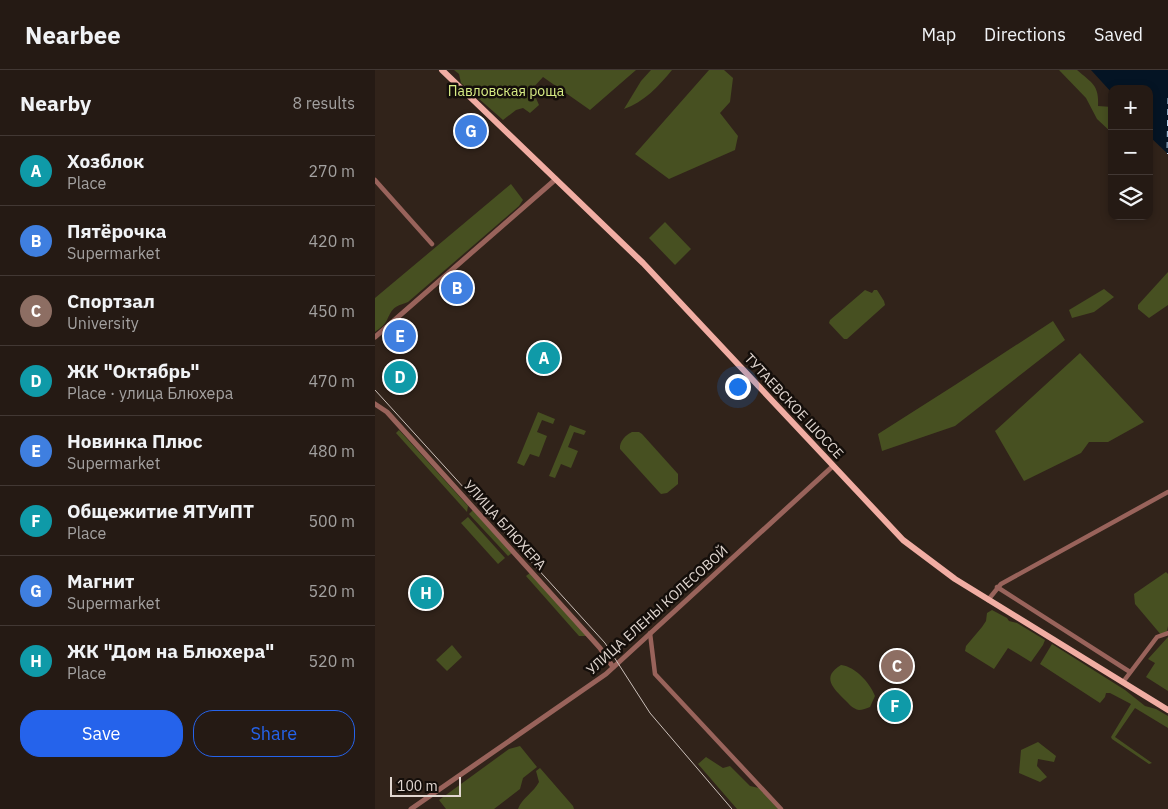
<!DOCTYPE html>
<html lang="en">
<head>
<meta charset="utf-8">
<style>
	:root { --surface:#251a14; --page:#2d231d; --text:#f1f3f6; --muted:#a3a1a0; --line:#423834; --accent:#2563eb }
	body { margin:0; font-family:"IBM Plex Sans",sans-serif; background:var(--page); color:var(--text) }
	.controls { position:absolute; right:15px; top:15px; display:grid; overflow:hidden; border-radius:10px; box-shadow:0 2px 8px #0003 }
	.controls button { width:45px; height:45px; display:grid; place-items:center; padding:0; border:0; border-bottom:1px solid var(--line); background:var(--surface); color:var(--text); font:25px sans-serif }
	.scale { position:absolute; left:15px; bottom:12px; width:71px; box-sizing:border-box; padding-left:5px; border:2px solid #e1d7d1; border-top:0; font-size:14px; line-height:18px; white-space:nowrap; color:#e1d7d1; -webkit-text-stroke:4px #140e0a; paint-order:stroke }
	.you { position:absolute; left:362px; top:316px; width:18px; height:18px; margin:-12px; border:4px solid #fff; border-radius:50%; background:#1a73e8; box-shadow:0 0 0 8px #1a73e833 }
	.badge { display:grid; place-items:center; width:32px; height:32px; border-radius:50%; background:var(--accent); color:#fff; font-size:16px; font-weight:700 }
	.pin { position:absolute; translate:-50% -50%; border:2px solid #fff; box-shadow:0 1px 5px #0006 }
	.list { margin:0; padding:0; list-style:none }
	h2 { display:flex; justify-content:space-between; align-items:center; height:65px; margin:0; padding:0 20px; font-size:21px }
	h2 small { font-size:16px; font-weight:400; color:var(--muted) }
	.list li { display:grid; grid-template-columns:32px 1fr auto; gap:15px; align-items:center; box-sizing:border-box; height:70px; padding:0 20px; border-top:1px solid var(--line) }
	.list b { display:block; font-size:19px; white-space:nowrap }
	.list p { margin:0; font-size:16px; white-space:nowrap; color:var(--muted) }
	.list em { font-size:16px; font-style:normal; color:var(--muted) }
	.actions { display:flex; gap:10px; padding:15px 20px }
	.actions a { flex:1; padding:11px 0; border:1px solid var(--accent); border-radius:20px; text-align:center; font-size:18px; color:var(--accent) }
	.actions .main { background:var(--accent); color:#fff }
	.icon { flex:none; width:28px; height:28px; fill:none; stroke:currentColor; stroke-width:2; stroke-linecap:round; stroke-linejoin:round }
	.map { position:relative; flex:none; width:793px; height:739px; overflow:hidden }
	header { display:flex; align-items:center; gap:30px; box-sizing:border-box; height:70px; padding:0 25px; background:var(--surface); border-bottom:1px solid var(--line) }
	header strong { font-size:24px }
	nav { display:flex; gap:28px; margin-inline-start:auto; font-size:18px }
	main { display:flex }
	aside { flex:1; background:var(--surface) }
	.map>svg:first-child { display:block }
	.green { fill:#475021 }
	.water { fill:#041424 }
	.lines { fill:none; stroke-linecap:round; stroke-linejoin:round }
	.ferry { stroke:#b7d5f2; stroke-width:1; stroke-dasharray:6 5; stroke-linecap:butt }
	.minor { stroke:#99635b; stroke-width:4.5 }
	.tertiary { stroke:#99635b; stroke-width:5 }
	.primary { stroke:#f1ada3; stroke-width:6 }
	.tram { stroke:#ccc1bb; stroke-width:1 }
	.labels { text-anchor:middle; stroke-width:5; stroke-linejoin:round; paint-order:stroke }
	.park-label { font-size:14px; fill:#d8ed85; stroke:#140e0a }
	.street-label { font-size:14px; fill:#e1d7d1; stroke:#140e0a }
</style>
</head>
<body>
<header>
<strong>Nearbee</strong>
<nav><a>Map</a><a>Directions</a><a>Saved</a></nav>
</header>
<main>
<aside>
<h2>Nearby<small>8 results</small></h2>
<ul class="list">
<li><span class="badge" style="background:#0f9aa8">A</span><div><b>Хозблок</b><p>Place</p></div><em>270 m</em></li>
<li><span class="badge" style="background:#3f7fe0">B</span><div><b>Пятёрочка</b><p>Supermarket</p></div><em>420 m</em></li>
<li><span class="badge" style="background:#8d6e63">C</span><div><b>Спортзал</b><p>University</p></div><em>450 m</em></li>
<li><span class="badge" style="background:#0f9aa8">D</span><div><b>ЖК &quot;Октябрь&quot;</b><p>Place · улица Блюхера</p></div><em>470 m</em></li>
<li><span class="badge" style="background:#3f7fe0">E</span><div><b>Новинка Плюс</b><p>Supermarket</p></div><em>480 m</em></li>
<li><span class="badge" style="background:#0f9aa8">F</span><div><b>Общежитие ЯТУиПТ</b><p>Place</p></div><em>500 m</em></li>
<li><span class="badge" style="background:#3f7fe0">G</span><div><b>Магнит</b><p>Supermarket</p></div><em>520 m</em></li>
<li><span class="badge" style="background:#0f9aa8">H</span><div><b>ЖК &quot;Дом на Блюхера&quot;</b><p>Place</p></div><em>520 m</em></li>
</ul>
<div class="actions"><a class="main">Save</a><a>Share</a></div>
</aside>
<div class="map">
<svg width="793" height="739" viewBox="0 0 793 739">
	<rect width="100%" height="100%" fill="#31231a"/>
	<g class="green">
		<polygon points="79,0 261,0 215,40 168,7 157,19 164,35 155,43 148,38 141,40 128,50 86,13 84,4"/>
		<path d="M276 0H297C284 16 269 32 249 39L266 11Z"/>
		<polygon points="334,0 349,0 358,8 355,32 345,43 363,66 360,80 294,109 260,84"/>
		<path d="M684 0H702C717 13 724 15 723 36L737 37V63L722 49 711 28Z"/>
		<path d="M136 114 148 130 144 136 33 232C19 237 18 237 12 250 10 255 4 259 0 262V228Z"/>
		<polygon points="290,152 316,179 300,195 274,168"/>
		<polygon points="793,202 793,235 774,248 763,239 763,235"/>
		<polygon points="729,219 739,227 719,242 697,248 694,240"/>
		<polygon points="490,220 497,223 499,220 502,220 509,231 510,235 472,269 469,269 454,253 455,250"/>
		<polygon points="678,251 690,270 580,356 507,381 503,364 580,315"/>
		<polygon points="705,283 769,352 733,372 714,372 706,383 649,411 620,361"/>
		<polygon points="163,342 180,349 178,354 167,350 162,362 172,366 164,387 155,384 149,396 142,393"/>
		<polygon points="195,355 211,361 209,365 199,362 193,377 203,381 196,398 186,394 180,408 174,406"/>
		<polygon points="24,360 93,436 92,442 21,363"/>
		<path d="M257 362H264L267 364 303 404V414L292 423 286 424 284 422 245 379C244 371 251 365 257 362Z"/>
		<polygon points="98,440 137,483 133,486 94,444"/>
		<polygon points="93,447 130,488 123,494 86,453"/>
		<polygon points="791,502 793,504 793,556 792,561 787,566 760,534 759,524"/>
		<polygon points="155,503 213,566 204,566 151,506"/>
		<polygon points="617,540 632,548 634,551 642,553 670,570 668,575 656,592 633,578 619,599 590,581 591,576 607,557 611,551 612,543"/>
		<polygon points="793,567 793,621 771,607 780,593 773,589"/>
		<polygon points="677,574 750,620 770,636 781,639 793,646 793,658 760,638 740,667 777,693 774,694 737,669 736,667 756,634 735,623 731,623 730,627 725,633 665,594"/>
		<polygon points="77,575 87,587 72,601 61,590"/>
		<path d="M466 595C481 597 495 613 500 626L495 637C492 638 487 640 484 640 478 639 474 634 470 630 458 618 446 607 466 595Z"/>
		<polygon points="663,672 681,686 679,692 663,689 662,696 672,707 665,712 644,703 646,680"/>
		<polygon points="145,676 162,697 148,708 145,719 119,739 71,739 64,730 134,679"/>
		<polygon points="331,687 348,698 355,696 375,716 384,718 403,739 362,739 323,694"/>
		<path d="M165 698 198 736 199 739H143C147 728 159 722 164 712L161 701Z"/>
	</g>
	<polygon class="water" points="716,0 793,0 793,84 774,66 774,19 737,19 737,23"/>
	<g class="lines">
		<polyline class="ferry" points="793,28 792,83 793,84"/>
		<g class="minor">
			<polyline points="0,110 57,174"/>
			<polyline points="622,517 755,602"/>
			<polyline points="613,530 626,514 793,422"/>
			<polyline points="275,563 280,604 406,739"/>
			<polyline points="748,612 782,567 793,563"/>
		</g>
		<g class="tertiary">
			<polyline points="0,267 181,109"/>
			<polyline points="0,334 12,342 225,578 238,597"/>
			<polyline points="36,739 231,604 458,396"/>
		</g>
		<polyline class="primary" points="67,0 268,193 528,470 580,509 793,640"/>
		<polyline class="tram" points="0,320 230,573 275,643 357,739"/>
	</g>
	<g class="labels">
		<g class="park-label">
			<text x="131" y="26">Павловская роща</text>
		</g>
		<g class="street-label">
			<text transform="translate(419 336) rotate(47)" y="5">ТУТАЕВСКОЕ ШОССЕ</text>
			<text transform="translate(130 455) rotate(48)" y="5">УЛИЦА БЛЮХЕРА</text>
			<text transform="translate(282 540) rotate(-42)" y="5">УЛИЦА ЕЛЕНЫ КОЛЕСОВОЙ</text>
		</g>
	</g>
</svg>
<div class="controls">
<button>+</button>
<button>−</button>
<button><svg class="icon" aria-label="layers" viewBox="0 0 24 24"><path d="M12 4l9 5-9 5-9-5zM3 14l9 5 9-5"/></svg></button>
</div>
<div class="scale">100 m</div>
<div class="you"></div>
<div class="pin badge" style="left:169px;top:288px;background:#0f9aa8">A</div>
<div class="pin badge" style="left:82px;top:218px;background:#3f7fe0">B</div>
<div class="pin badge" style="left:522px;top:596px;background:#8d6e63">C</div>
<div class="pin badge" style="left:25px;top:307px;background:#0f9aa8">D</div>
<div class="pin badge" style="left:25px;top:266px;background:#3f7fe0">E</div>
<div class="pin badge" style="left:520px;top:636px;background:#0f9aa8">F</div>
<div class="pin badge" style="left:96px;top:61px;background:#3f7fe0">G</div>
<div class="pin badge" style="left:51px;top:523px;background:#0f9aa8">H</div>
</div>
</main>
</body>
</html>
